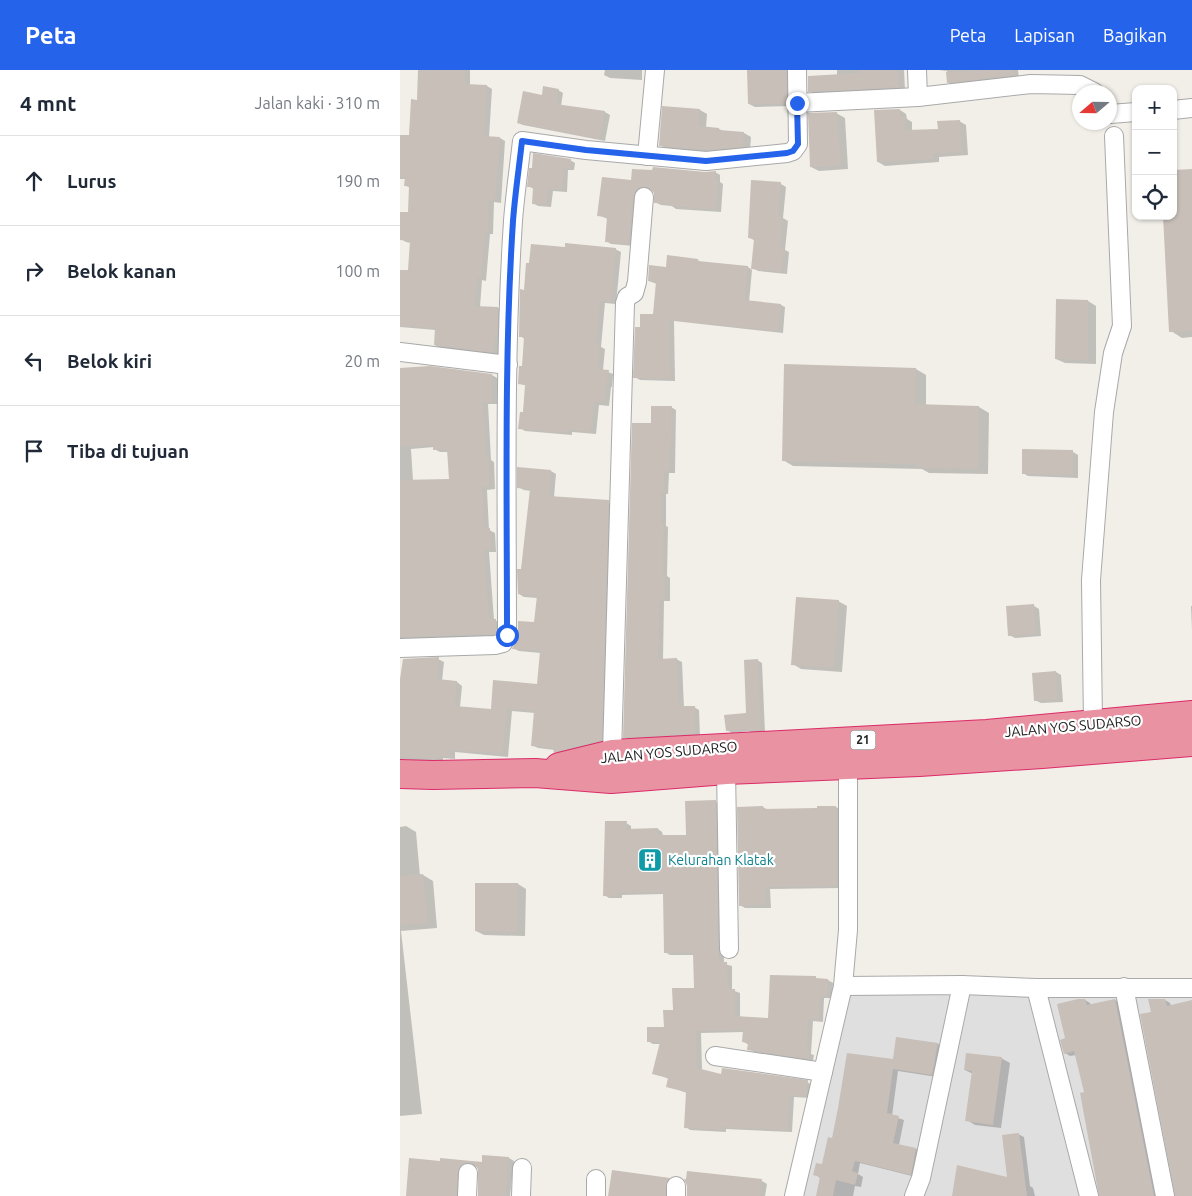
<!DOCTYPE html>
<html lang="id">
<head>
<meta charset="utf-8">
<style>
	:root { --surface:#fff; --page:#f2f2f3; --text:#1f2937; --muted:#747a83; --line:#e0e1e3; --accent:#2563eb }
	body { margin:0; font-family:Ubuntu,sans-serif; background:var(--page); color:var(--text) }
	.controls { position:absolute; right:15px; top:15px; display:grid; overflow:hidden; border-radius:10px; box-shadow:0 1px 4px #0004 }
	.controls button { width:45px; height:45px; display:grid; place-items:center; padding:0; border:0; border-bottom:1px solid var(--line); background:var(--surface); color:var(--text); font:25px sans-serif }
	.compass { position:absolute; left:672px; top:15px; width:45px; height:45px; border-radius:50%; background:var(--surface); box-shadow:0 1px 4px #0004; rotate:250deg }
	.stop { position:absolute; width:15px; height:15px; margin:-11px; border:4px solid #2563eb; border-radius:50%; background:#fff }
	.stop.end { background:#2563eb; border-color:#fff; box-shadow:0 1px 5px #0008 }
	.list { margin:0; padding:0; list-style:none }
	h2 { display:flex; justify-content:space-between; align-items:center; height:65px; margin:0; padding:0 20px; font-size:21px }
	h2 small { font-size:16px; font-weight:400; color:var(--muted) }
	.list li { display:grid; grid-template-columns:32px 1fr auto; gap:15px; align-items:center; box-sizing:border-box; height:90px; padding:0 20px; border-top:1px solid var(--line) }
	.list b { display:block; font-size:19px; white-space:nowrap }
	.list em { font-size:16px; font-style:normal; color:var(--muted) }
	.icon { flex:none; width:28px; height:28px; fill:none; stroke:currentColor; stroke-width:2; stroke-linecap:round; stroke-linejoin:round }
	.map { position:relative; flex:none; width:792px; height:1126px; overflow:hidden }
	header { display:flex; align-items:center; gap:30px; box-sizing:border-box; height:70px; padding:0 25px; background:var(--accent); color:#fff }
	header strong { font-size:24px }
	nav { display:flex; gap:28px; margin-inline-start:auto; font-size:18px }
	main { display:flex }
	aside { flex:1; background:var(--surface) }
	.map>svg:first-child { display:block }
	.residential { fill:#e0dfdf }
	.shadow { fill:#0003; fill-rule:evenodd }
	.building { fill:#c7bfb8 }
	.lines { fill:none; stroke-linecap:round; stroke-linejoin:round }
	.street-casing { stroke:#a9a9a9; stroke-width:20 }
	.highway-casing { stroke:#dc2a67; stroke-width:30 }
	.street { stroke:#fff; stroke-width:18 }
	.highway { stroke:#e892a2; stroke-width:28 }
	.route { stroke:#2563eb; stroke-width:6 }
	.labels { text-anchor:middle; stroke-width:4.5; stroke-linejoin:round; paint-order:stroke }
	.shield { fill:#fff; stroke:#646464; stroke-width:1 }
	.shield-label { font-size:12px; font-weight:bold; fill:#222 }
	.street-label { font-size:14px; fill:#222; stroke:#fff }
	.culture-label { font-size:14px; fill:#0d838f; stroke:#fff; text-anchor:start }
</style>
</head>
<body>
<header>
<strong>Peta</strong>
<nav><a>Peta</a><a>Lapisan</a><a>Bagikan</a></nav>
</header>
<main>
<aside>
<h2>4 mnt<small>Jalan kaki · 310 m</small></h2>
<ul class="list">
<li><svg class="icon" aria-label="ahead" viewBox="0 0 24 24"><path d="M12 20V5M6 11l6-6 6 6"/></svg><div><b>Lurus</b></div><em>190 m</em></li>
<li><svg class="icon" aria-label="right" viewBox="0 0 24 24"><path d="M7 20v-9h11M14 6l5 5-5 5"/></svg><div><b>Belok kanan</b></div><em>100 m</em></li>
<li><svg class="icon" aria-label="left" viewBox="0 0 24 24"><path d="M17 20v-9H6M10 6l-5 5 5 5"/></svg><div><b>Belok kiri</b></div><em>20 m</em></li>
<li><svg class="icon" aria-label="arrive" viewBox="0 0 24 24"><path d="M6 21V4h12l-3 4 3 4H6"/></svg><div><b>Tiba di tujuan</b></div></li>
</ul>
</aside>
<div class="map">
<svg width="792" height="1126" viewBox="0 0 792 1126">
	<rect width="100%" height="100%" fill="#f2efe9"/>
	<polygon class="residential" points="456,911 792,913 792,1126 385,1126 429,950"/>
	<g class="shadow">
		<polygon points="19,0 70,0 70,15 87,16 92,19 89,67 100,68 105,71 101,133 94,132 93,164 90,164 86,211 82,210 80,237 98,238 103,241 99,285 40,278 35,275 36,260 0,257 0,201 10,202 11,173 6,172 1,169 10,144 11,118 6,116 6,109 0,109 0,66 10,67 18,31"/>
		<polygon points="205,0 242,0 242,10 210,8 204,5"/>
		<polygon points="349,0 392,0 391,36 355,37 349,34"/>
		<polygon points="437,0 504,0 505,20 416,25 409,21 437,5"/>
		<polygon points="539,0 618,0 619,8 553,15 548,12 547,1"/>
		<polygon points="158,20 163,23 161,36 205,42 210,45 205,71 123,55 118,53"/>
		<polygon points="300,40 307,44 306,58 319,59 323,61 344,63 351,67 350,80 314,84 267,79 260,75"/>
		<polygon points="500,40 506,44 507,49 512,52 512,61 539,60 559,51 566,55 568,85 539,87 539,92 485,96 478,92"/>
		<polygon points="436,43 445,48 448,99 419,101 411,97"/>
		<polygon points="170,90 175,93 174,100 168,100 167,122 153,121 151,137 138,136 133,133 134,119 128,116"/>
		<polygon points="792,100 792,267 782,268 771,261 773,146"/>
		<polygon points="315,102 320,105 320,112 323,114 321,142 276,139 272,136 261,135 255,132 255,122 252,119 245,120 235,176 211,174 206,171 208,149 198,145 232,111"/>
		<polygon points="352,111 381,114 386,117 383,148 388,151 385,180 389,182 387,204 358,201 353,198 355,171 349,167"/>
		<polygon points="166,178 215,179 221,182 216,234 205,233 201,277 205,279 203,300 213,304 212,317 211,317 209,336 199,335 196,364 172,362 172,365 125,361 120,358 124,343 127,316 119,313 123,297 125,269 120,266 125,221"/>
		<polygon points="298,190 301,193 348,197 352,200 349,232 381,235 385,237 383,263 274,251 275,311 240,310 235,307 241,258 254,246 257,214 249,211 267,198"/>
		<polygon points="688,231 696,236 696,294 665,293 656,289"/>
		<path d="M0 299 92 305 97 308V334H88L91 390 94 392 95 419 87 420 89 460 95 463 96 482H89L94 550 101 553 99 567 0 572ZM34 377V379L40 382H48L50 410 13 411 11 379Z"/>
		<polygon points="516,299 526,305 526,336 579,337 589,343 588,404 529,403 522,399 393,396 383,390"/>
		<polygon points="271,337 276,340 275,403 269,403 268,424 266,424 266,456 268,457 267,506 270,508 270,531 264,531 263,590 276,589 282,592 284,638 294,637 299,640 300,666 229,670 224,667 252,354"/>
		<polygon points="673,382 678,385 678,408 628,406 623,403"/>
		<polygon points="151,401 156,404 154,427 208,432 214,435 207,673 185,678 177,678 177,680 160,685 155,680 138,678 132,675 135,643 112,641 108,687 55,682 55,689 43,688 43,692 0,689 0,610 38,589 44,592 42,611 57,612 62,616 60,637 92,640 138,615 141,583 119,581 113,578 136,554 138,528 124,527 119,524 131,421 124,420 118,417"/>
		<polygon points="438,531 447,536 442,602 401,599 393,594"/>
		<polygon points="634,536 639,539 641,566 615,568 609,565"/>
		<polygon points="791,536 792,536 792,560"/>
		<polygon points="357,590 362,593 365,663 353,663 349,661 332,663 327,660 347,644"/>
		<polygon points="656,602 661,605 663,632 641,633 635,630"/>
		<polygon points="316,732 321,734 324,894 332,896 332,920 340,923 340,948 369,950 418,909 428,910 433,913 432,928 424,928 423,952 413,951 411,984 414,985 413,991 354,982 349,979 349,975 344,972 344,962 301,963 302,1000 322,1005 407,1012 412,1015 411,1028 394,1027 392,1062 326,1059 326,1062 290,1060 286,1057 287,1023 267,1016 269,1009 254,1003 261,974 253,974 248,971 265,958 274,941 295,919 294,885 270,885 265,882 264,824 222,825 222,828 209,828 204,825 226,753 231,756 231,760 258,759 262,762 263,766 287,766"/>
		<polygon points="363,737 368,740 418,740 436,737 441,740 442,818 370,819 371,838 345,838 340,835"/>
		<polygon points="6,756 16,762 20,806 23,805 33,811 37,858 1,861 22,1044 0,1046 0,757"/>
		<polygon points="118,814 126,819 125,866 84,865 76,861"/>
		<polygon points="685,930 690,933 691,936 715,930 720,933 758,1126 701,1126 685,1023 676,985 670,986 665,983 667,969"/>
		<polygon points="765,930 770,933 771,936 792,931 792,1126 777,1126 752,943"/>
		<polygon points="538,974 543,977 537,1007 498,1001 492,1046 504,1050 499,1075 516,1079 521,1082 516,1107 460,1093 458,1104 463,1107 461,1117 455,1116 453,1126 417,1126 420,1108 415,1104 423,1095 433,1069 494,990"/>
		<polygon points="601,988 610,993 601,1058 575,1055 567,1050 573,1004 565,1000"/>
		<polygon points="618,1064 624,1067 630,1116 633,1118 635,1126 552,1126 609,1109"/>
		<polygon points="83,1086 109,1088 114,1091 110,1126 78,1126 80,1103 77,1096 69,1096 61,1126 7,1126 41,1092 41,1090 83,1093"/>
		<polygon points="269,1109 274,1111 270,1126 210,1126"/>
		<polygon points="362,1111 367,1114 365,1126 287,1126"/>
	</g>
	<g class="building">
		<polygon points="18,0 65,0 65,14 87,15 84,66 100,67 99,83 95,131 89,130 88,162 85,161 81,208 77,208 75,236 98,237 97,265 95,265 94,283 34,275 35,258 0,256 0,200 8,200 10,171 0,170 0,142 8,142 9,116 4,116 5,107 0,107 0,65 9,65 11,29 17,30"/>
		<polygon points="347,0 386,0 386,34 348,34"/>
		<polygon points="459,0 498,0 499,17 408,22 408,6 460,3"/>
		<polygon points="582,0 613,0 614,5 547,13 546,2"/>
		<polygon points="143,16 159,19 156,34 205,41 200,69 117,53 123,21 142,25"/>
		<polygon points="262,36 300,39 299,56 319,58 319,60 344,62 343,77 306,80 259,76"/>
		<polygon points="500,39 500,47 505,47 506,60 538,59 537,51 560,50 562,82 533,84 533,89 477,92 474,40"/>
		<polygon points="437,42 441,95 410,97 408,43"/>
		<polygon points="133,83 171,89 170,98 164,98 162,120 148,119 147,135 132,134 133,117 127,117 129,98 132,98"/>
		<polygon points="253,97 305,102 316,101 315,110 318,110 316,140 270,136 270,134 254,133 254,123 250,119 245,117 240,117 236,121 233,126 229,174 205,172 207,147 197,146 202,107 231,110 232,99 252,100"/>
		<polygon points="792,99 792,261 769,262 763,146 773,146 773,100"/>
		<polygon points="351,110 381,112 378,146 383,147 380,178 384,178 382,202 351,199 354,169 348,168"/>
		<polygon points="165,173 216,178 211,232 200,231 196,274 200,274 198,299 209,300 204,333 194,332 191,362 167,360 167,363 118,359 120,342 123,342 125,315 118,314 119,296 122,296 124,267 119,267 120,219 124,220 126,193 129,193 131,174 165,177"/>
		<polygon points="267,185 298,189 298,191 348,196 345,230 381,234 378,261 269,250 271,309 233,308 235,257 240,257 240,244 253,244 256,212 248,211 249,195 266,197"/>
		<polygon points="656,229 688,230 688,290 655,289"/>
		<polygon points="384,294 516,298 515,334 579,336 578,399 517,398 517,394 382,391"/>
		<polygon points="30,296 92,304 92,332 83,332 86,388 89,387 90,417 82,417 84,459 90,458 91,480 84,480 89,548 96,549 96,562 94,564 0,567 0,410 49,409 47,379 33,380 33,375 0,376 0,298"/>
		<polygon points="251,336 272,336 270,401 264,401 264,422 261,422 261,453 264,453 263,503 265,503 265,529 259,529 258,589 277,588 279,636 295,636 295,664 223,668 232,353 251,353"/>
		<polygon points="622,379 673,380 673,405 622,404"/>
		<polygon points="117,397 151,400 149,426 209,430 202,670 179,676 172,675 172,678 154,683 153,678 131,676 134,641 107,639 103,684 50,680 50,687 38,686 37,689 0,687 0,609 3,589 39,587 37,609 57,611 55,636 91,639 93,610 137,614 140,581 112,579 118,565 118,551 134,552 137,526 118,524 117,499 121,499 130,419 117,418"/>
		<polygon points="396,527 439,530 434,598 391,595"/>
		<polygon points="634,534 636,564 608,566 606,536"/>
		<polygon points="358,589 361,660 347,661 347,659 326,661 324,645 346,643 344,590"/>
		<polygon points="656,601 658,629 634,631 632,603"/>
		<polygon points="316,730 319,892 327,892 328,919 335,919 335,946 368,948 370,905 416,906 416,908 428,909 427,926 420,926 419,950 408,949 407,981 409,981 409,989 347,980 348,973 342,972 343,960 296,961 297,998 321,1004 322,998 408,1010 406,1026 389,1025 388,1060 322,1057 322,1060 284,1058 286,1022 266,1017 268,1008 252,1004 260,972 247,972 247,957 264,957 263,940 273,940 272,918 294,918 293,883 264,883 263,822 218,823 218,826 203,826 205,751 227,751 226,759 258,758 258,765 286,765 285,731"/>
		<polygon points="363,736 363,739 417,738 417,736 436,736 437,816 365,817 366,835 339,836 337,737"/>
		<polygon points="23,804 28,853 0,855 0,806"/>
		<polygon points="75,813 118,813 117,862 75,861"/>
		<polygon points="678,929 685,929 687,935 715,929 754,1126 699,1126 680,1023 684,1022 674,981 664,984 660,970 665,968 657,934"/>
		<polygon points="748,929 765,929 767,936 792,930 792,1126 775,1126 740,944 751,942"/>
		<polygon points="496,967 538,973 532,1005 493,999 487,1043 499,1046 493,1073 516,1078 511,1105 455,1091 452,1101 458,1103 455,1115 436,1110 433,1126 416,1126 420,1107 413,1105 416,1093 422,1094 428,1067 432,1068 438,1038 447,983 493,989"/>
		<polygon points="566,983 602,987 593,1055 565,1051 572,1001 564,1000"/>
		<polygon points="619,1063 627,1126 552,1126 557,1095 607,1107 602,1065"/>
		<polygon points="82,1085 109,1087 105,1126 78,1126 78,1099 74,1094 68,1092 63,1094 59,1098 56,1126 6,1126 9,1088 40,1091 40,1088 82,1092"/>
		<polygon points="212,1100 270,1108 265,1116 265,1126 208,1126"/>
		<polygon points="287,1101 362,1109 360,1126 287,1126 287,1116 284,1109 286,1109"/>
	</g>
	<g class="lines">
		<defs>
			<g id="street">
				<polyline points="517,0 518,27"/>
				<polyline points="397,33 518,27 631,14 680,15 694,22"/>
				<polyline points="773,40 792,38"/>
				<polyline points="710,44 736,42"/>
				<polyline points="247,86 255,0"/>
				<polyline points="0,282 108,295"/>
				<path d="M0 578 95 575 103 573 107 565C107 427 104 288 113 151 115 124 119 98 122 71L186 80 306 91 387 83 393 81 398 74 397 0"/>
				<polyline points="693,653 691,510 704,342 713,283 722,256 714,66"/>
				<polyline points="212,684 225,233 227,227 234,223 237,212 244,127"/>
				<polyline points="326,700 329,879"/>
				<polyline points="443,916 562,915 636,918 792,918"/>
				<polyline points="724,917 765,1126"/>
				<polyline points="636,918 689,1126"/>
				<polyline points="315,986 423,1002"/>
				<polyline points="67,1126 68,1103"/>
				<polyline points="121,1126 122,1098"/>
				<polyline points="196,1126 196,1109"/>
				<polyline points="276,1126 276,1116"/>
				<polyline points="394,1126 443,916 448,860 448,685"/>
				<polyline points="514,1126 521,1108 562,915"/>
			</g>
			<g id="highway">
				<polyline points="159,697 212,684 587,664 792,645"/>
				<polyline points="0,704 33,705 135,703 211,709 326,700 519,692 642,684 792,672"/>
			</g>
		</defs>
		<use href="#street" class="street-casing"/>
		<use href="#highway" class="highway-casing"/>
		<use href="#street" class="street"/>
		<use href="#highway" class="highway"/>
	</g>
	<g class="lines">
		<path class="route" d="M107 565C107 427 104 288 113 151 115 124 119 98 122 71L186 80 306 91 387 83 393 81 398 74 397 33"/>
	</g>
	<defs>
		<symbol id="building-square" viewBox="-11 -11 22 22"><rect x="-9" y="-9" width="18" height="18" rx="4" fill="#0f9aa8" stroke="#fff"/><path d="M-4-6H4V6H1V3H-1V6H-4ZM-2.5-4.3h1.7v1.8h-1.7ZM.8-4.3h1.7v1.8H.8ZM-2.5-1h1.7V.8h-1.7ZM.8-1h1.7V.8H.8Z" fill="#fff"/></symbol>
	</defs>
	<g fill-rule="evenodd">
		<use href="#building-square" x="236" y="776" width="28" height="28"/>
	</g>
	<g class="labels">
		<rect class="shield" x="450.5" y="660.5" width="25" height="19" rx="4"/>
		<g class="shield-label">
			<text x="463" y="674">21</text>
		</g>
		<g class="street-label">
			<text transform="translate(673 656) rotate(-5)" y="5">JALAN YOS SUDARSO</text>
			<text transform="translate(269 682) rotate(-5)" y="5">JALAN YOS SUDARSO</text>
		</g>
		<g class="culture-label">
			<text x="268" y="795">Kelurahan Klatak</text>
		</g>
	</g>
</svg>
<div class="controls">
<button>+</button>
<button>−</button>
<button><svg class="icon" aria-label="locate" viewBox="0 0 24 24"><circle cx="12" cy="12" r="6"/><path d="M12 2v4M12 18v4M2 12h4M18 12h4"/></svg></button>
</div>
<svg class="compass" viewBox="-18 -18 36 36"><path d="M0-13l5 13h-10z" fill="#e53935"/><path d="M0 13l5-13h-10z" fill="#747a83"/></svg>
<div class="stop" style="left:107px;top:565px"></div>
<div class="stop end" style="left:397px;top:33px"></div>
</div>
</main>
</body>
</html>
